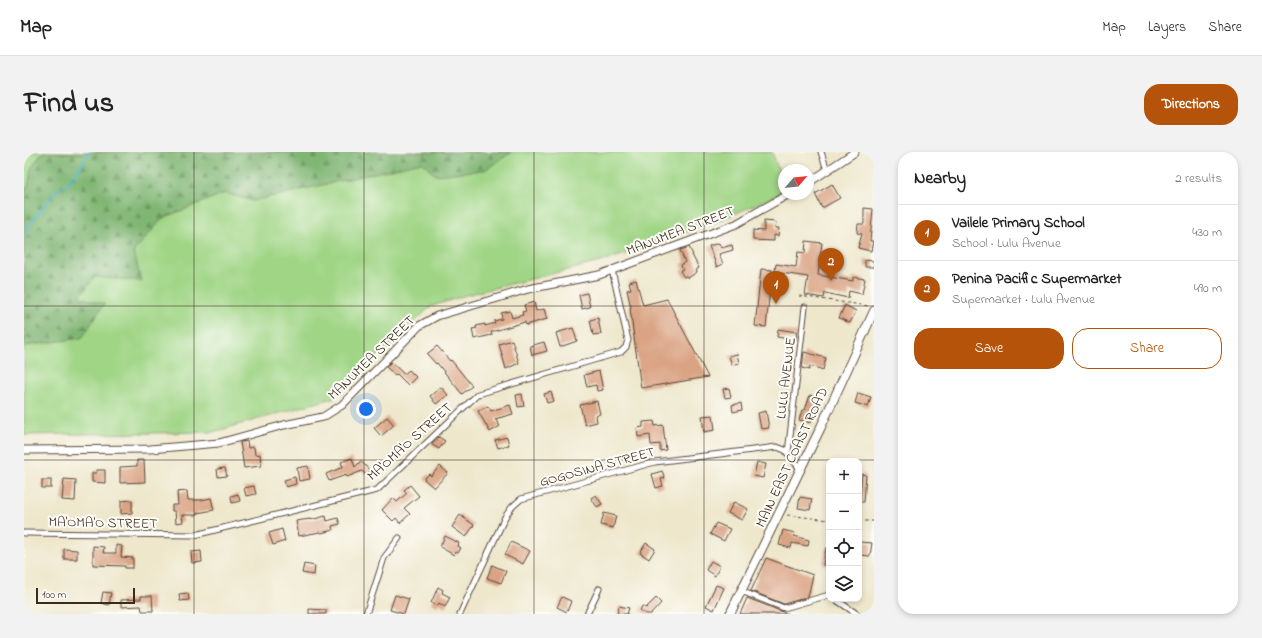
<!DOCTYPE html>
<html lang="en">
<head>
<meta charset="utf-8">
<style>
	:root { --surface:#fff; --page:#f2f2f2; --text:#222; --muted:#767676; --line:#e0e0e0; --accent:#b45309 }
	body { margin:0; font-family:"Indie Flower",sans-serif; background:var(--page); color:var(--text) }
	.controls { position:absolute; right:12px; bottom:12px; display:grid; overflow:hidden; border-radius:8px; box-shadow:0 2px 6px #0003 }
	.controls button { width:36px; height:36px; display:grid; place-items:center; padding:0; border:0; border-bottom:1px solid var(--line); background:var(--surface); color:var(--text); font:20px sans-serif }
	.compass { position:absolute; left:754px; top:12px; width:36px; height:36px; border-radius:50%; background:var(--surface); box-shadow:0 2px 6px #0003; rotate:62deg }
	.scale { position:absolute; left:12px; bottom:10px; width:99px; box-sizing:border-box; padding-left:4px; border:2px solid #3b2a1e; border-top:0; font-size:11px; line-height:14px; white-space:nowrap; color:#3b2a1e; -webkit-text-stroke:3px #fdfcf7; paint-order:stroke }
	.you { position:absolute; left:342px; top:257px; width:14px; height:14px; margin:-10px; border:3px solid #fff; border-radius:50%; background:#1a73e8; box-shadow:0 0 0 6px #1a73e833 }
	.badge { display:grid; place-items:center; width:26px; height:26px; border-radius:50%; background:var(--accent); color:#fff; font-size:13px; font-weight:700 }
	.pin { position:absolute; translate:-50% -33px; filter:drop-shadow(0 1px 2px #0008) }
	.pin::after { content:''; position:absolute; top:21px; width:14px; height:12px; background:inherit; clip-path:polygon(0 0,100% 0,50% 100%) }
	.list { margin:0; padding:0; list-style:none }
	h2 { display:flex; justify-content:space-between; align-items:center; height:52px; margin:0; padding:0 16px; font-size:17px }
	h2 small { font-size:13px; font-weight:400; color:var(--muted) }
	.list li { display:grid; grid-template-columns:26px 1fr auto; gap:12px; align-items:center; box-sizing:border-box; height:56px; padding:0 16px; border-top:1px solid var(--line) }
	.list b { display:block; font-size:15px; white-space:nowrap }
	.list p { margin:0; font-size:13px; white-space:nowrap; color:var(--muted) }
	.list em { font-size:13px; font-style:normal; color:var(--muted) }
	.actions { display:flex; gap:8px; padding:12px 16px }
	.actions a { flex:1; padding:9px 0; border:1px solid var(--accent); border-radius:16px; text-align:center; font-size:14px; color:var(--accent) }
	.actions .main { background:var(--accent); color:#fff }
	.icon { flex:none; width:22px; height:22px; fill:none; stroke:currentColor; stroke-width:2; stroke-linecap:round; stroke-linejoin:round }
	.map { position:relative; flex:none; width:850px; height:462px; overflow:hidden; border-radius:16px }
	header { display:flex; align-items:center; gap:24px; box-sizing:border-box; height:56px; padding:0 20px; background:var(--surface); border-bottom:1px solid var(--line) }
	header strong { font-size:19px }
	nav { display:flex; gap:22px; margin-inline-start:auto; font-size:14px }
	.intro { display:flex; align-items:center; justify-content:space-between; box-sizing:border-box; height:96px; padding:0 24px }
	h1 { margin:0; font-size:28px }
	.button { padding:10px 18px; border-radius:16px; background:var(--accent); color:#fff; font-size:14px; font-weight:700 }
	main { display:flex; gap:24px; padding:0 24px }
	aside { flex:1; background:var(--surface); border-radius:16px; box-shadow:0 2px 6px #0003 }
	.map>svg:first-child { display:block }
	.grass { fill:#a0d586; stroke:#6e8052 }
	.forest { fill:url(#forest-firs); stroke:#5e7048 }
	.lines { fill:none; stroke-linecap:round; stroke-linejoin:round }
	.stream { stroke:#4db7ca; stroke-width:2 }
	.building { fill:#daa383 }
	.street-casing { stroke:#564638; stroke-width:7 }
	.secondary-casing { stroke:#564638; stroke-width:9 }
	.primary-casing { stroke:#564638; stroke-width:10 }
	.path { stroke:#564638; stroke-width:1; stroke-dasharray:3 3; stroke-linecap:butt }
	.street { stroke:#fff; stroke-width:5 }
	.secondary { stroke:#fff; stroke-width:7 }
	.primary { stroke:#fff; stroke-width:8 }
	.grid { fill:none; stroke:#3b2a1e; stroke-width:1; stroke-opacity:0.55 }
	.labels { text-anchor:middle; stroke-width:4; stroke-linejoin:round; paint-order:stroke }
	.street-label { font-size:14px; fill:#3b2a1e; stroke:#fdfcf7 }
</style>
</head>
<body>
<header>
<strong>Map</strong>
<nav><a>Map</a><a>Layers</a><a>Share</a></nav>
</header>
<div class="intro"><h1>Find us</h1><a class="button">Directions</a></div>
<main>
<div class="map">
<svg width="850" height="462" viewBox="0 0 850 462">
	<defs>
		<pattern id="forest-firs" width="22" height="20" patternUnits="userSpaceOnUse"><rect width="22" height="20" fill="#80b673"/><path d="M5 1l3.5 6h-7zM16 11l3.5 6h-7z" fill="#6a945e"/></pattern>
	</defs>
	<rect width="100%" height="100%" fill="#fdfcf7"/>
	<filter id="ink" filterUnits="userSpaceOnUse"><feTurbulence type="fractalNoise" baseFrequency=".025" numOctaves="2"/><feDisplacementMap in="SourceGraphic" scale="8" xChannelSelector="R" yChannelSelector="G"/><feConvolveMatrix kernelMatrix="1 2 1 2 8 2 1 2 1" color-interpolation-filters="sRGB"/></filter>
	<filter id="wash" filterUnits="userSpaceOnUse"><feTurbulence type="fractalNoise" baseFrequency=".012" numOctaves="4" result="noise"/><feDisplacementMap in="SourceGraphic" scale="16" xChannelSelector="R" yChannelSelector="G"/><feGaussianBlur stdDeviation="0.9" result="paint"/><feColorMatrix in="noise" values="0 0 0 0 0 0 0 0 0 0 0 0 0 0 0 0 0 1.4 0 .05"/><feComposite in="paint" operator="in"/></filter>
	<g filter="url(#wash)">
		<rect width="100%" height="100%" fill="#eee7cc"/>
		<polygon class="grass" points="0,0 748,0 756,22 757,41 690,71 584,108 442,143 406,155 309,246 189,280 0,283"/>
		<path class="forest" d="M19 0C34 0 49 3 63 0H488L461 18 411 23 398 10 229 49 201 41 139 66 110 99 117 129 71 125 55 145 80 152 58 186 0 194V38L4 35 7 16Z"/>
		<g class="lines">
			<polyline class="stream" points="0,81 28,43 46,29 66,0"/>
		</g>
		<g id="blocks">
			<g class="building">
				<polygon points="808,32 816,46 798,56 791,42"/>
				<polygon points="840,56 849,57 846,89 849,89 847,99 834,96 838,82 833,81 834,72 840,72"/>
				<polygon points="740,69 752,70 751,76 755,76 754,84 750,83 750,89 729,88 729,78 740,79"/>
				<polygon points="782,89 798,91 794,123 829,129 829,125 841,127 838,142 825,139 824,146 801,141 800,146 781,143 784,125 751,120 752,112 772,115 774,100 781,101"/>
				<polygon points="695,91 697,96 708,93 709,98 695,102 699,112 693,115 685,94"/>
				<polygon points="665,95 669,103 668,103 675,116 672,118 673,120 664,126 662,124 660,125 656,119 659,117 657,113 661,110 656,98"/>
				<polygon points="841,108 850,109 850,115 841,115"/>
				<polygon points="737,117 748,118 742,175 731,174"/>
				<polygon points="612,128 619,153 643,147 684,225 617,236 606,156 607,156 603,138 607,137 605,130"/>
				<polygon points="563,141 566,155 558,157 555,143"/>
				<polygon points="510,150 512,159 520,157 523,167 502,173 501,170 467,180 468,183 450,187 448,177 453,176 452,174 461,172 461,174 471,171 470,169 478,167 477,161 486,159 488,166 499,163 498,160 502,159 500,153"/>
				<polygon points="821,153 832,159 826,171 815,166"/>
				<polygon points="574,166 577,182 569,183 566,168"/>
				<polygon points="549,176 553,189 536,195 532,181"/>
				<polygon points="754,177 773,180 772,188 753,185"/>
				<polygon points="488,188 495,211 482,217 475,192"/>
				<polygon points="520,190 523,199 508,203 506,194"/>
				<polygon points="413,194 426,209 427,208 448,234 438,242 413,211 412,212 403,202"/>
				<polygon points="780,200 802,206 799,218 786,214 785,218 778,216"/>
				<polygon points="713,202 715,211 708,213 705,204"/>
				<polygon points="367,210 380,222 385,218 392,225 384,233 373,222 371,223 362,215"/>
				<polygon points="575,219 579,238 573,239 572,233 563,235 560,223"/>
				<polygon points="417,235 424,243 412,252 406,244"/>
				<polygon points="705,236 707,245 701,246 699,237"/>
				<polygon points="527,240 530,249 523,251 520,242"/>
				<polygon points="834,241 847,245 844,255 831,251"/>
				<polygon points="498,242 500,254 494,255 492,243"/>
				<polygon points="786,243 794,246 787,271 775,268 778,258 781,258"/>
				<polygon points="573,249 576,262 572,263 573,270 561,273 556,253"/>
				<polygon points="717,251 718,258 709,260 708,253"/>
				<polygon points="486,253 489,262 471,267 476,274 466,280 454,259 464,254 467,259"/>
				<polygon points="742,259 745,276 737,277 734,261"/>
				<polygon points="689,263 691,278 680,280 678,264"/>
				<polygon points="363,265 370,273 357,284 350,276"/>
				<polygon points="630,269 631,274 639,273 642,298 636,299 636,292 627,293 626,283 614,285 613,276 619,275 619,270"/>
				<polygon points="415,285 421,289 415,297 407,292"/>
				<polygon points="483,285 485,293 474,296 471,288"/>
				<polygon points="223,289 224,296 230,295 231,303 236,302 237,314 220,316 216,290"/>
				<polygon points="328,306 331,315 337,309 346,319 342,323 338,319 323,325 322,323 305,329 302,322 319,315 317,310"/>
				<polygon points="113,308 120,308 121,330 96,331 96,315 113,314"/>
				<polygon points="733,310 742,312 739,326 730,324"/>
				<polygon points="284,314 286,327 275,329 273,316"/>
				<polygon points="416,314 424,321 410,336 400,327 405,322 407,324"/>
				<polygon points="201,316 203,324 194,325 193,317"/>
				<polygon points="73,318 81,318 81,331 68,330 68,321 72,321"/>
				<polygon points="638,319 641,326 637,327 639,334 632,336 628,322"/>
				<polygon points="838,322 842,323 840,350 835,350"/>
				<polygon points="271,325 272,332 262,335 260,328"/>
				<polygon points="40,327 52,328 51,349 38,348"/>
				<rect x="18" y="328" width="9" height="8"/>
				<polygon points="386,333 395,344 380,356 386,362 376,371 372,366 369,369 358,358 369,346 373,350 383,341 380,338"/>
				<polygon points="230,334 232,342 222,344 220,336"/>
				<polygon points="163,339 164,348 177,348 187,346 190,358 173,361 173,363 158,363 159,370 152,371 151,359 148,359 148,353 154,353 153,340"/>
				<polygon points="214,342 216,349 208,351 207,344"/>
				<polygon points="572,343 578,352 573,355 567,346"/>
				<polygon points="776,345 788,347 786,358 774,356"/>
				<polygon points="108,348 108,361 97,362 97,349"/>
				<polygon points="710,350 724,357 718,368 704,361"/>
				<polygon points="580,361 592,364 589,376 577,373"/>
				<polygon points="436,363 450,373 442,385 428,375"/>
				<polygon points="302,364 303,369 314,366 316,372 308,374 309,378 297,381 296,380 275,384 272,369 286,367 286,368"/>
				<polygon points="692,371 706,377 700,389 686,382"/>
				<polygon points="258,377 261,389 249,393 245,381"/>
				<polygon points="759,378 771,381 770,384 785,388 784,394 768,391 767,396 755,393"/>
				<polygon points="421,384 435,391 434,394 437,396 434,401 431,400 430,403 416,395"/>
				<polygon points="487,390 506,399 499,412 481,403"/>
				<polygon points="835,390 848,391 846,404 835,403"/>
				<polygon points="622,391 631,397 625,407 616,401"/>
				<polygon points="92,393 98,394 97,405 109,406 109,416 101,416 101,414 69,413 69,394 80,395 79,401 92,401"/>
				<polygon points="802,396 805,396 805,414 799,413"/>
				<polygon points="40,397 53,398 53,407 40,407"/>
				<polygon points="177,399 178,410 168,411 167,400"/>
				<polygon points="742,406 789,423 784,445 760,452 727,439"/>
				<polygon points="687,409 696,414 691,424 682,418"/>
				<polygon points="280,412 291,414 290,423 278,421"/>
				<polygon points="468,413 482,419 477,431 463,426"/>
				<polygon points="692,433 700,436 690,458 682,454"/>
				<polygon points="414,435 419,438 418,441 426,445 421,455 415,451 413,454 407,451"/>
				<polygon points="79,440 87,441 85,453 77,451"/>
				<polygon points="164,441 165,448 156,449 155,442"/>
				<polygon points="371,443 385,447 380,462 366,458"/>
				<polygon points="117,444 128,444 129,459 118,459 117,454 97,455 97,448 117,447"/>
				<polygon points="538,445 547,449 543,460 533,455"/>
				<polygon points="632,446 637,451 627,462 622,462 616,459 618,454 622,456"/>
				<polygon points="723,446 764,462 716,462"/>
				<polygon points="595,454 605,456 603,462 593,462"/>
				<polygon points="285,457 302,458 302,462 285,462"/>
			</g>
		</g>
	</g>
	<g filter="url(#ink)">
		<use href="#blocks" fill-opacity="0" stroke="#564638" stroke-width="1"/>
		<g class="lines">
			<defs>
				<g id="street">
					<polyline points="797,0 803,18"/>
					<polyline points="764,301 781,155"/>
					<polyline points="0,381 171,383 353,338 454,242 597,200 602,195 604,188 588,118"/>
					<polyline points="717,439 760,456 805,443"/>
					<polyline points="811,447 833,462"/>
					<polyline points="342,462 360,406 375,386"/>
					<polyline points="436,462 481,365 488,355 497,347 631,310 753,295 761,298 776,317"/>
					<polyline points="563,462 575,437"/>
				</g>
				<g id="secondary">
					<polyline points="784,31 831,0"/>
					<polyline points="0,298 126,297 195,291 260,273 299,265 318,253 395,174 413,164 504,137 575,123 712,72 765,42"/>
				</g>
				<polyline id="primary" points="706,462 796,277 850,159"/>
			</defs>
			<use href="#street" class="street-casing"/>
			<use href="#secondary" class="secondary-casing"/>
			<use href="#primary" class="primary-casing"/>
			<g class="path">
				<polyline points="775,144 845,154"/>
				<polyline points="763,363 805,368"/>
				<polyline points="835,369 850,369"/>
			</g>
			<use href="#street" class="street"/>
			<use href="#secondary" class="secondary"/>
			<use href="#primary" class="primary"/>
		</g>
	</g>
	<path class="grid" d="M170 0V462M340 0V462M510 0V462M680 0V462M0 154H850M0 308H850"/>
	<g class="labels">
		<g class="street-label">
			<text transform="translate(656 78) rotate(-21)" y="5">MANUMEA STREET</text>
			<text transform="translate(347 205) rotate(-44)" y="5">MANUMEA STREET</text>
			<text transform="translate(761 226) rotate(-83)" y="5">LULU AVENUE</text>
			<text transform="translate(385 289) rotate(-42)" y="5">MA'OMA'O STREET</text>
			<text transform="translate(767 305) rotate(-65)" y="5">MAIN EAST COAST ROAD</text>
			<text transform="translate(573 314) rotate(-15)" y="5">GOGOSINA STREET</text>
			<text transform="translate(79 370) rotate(1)" y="5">MA'OMA'O STREET</text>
		</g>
	</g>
</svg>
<div class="controls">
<button>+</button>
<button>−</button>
<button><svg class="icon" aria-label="locate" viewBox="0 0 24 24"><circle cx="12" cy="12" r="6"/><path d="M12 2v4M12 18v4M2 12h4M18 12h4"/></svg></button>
<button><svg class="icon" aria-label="layers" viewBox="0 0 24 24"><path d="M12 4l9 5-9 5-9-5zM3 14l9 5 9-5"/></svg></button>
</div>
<svg class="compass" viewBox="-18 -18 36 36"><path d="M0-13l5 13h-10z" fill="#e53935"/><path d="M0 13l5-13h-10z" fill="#767676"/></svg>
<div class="scale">100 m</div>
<div class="you"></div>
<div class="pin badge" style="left:752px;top:152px">1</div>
<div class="pin badge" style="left:807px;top:129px">2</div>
</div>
<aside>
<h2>Nearby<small>2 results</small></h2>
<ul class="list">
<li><span class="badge">1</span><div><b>Vailele Primary School</b><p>School · Lulu Avenue</p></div><em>430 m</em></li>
<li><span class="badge">2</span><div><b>Penina Pacific Supermarket</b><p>Supermarket · Lulu Avenue</p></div><em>490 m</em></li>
</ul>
<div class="actions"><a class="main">Save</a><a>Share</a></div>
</aside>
</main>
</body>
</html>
